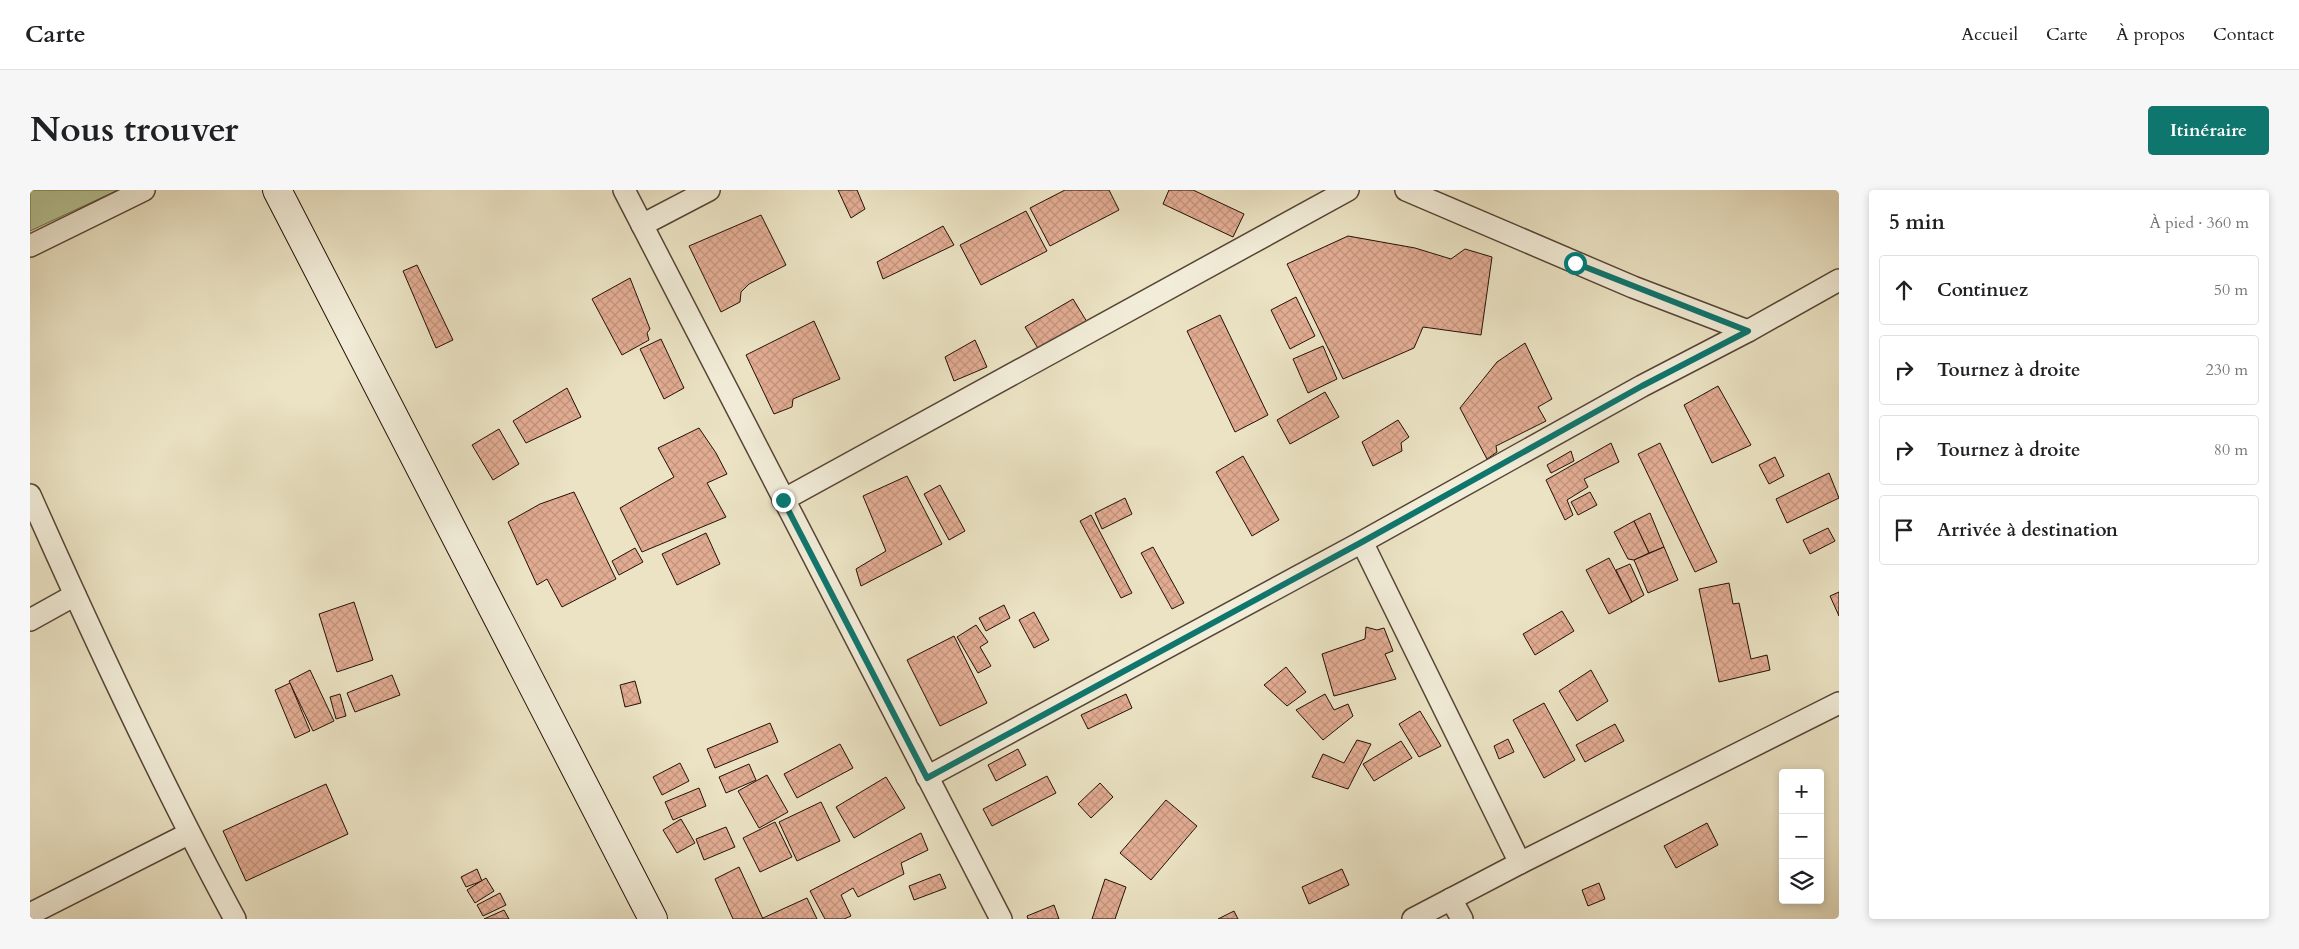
<!DOCTYPE html>
<html lang="fr">
<head>
<meta charset="utf-8">
<style>
	:root { --surface:#fff; --page:#f6f6f6; --text:#202124; --muted:#757577; --line:#e0e0e0; --accent:#0f766e }
	body { margin:0; font-family:Cardo,serif; background:var(--page); color:var(--text) }
	.controls { position:absolute; right:15px; bottom:15px; display:grid; overflow:hidden; border-radius:5px; box-shadow:0 2px 8px #0003 }
	.controls button { width:45px; height:45px; display:grid; place-items:center; padding:0; border:0; border-bottom:1px solid var(--line); background:var(--surface); color:var(--text); font:25px sans-serif }
	.stop { position:absolute; width:15px; height:15px; margin:-11px; border:4px solid #0f766e; border-radius:50%; background:#fff }
	.stop.end { background:#0f766e; border-color:#fff; box-shadow:0 1px 5px #0008 }
	.list { margin:0; padding:0; list-style:none }
	h2 { display:flex; justify-content:space-between; align-items:center; height:65px; margin:0; padding:0 20px; font-size:21px }
	h2 small { font-size:16px; font-weight:400; color:var(--muted) }
	.list li { display:grid; grid-template-columns:32px 1fr auto; gap:15px; align-items:center; box-sizing:border-box; height:70px; margin:0 10px 10px; padding:0 10px; border:1px solid var(--line); border-radius:5px }
	.list b { display:block; font-size:19px; white-space:nowrap }
	.list em { font-size:16px; font-style:normal; color:var(--muted) }
	.icon { flex:none; width:28px; height:28px; fill:none; stroke:currentColor; stroke-width:2; stroke-linecap:round; stroke-linejoin:round }
	.map { position:relative; flex:none; width:1809px; height:729px; overflow:hidden; border-radius:5px }
	header { display:flex; align-items:center; gap:30px; box-sizing:border-box; height:70px; padding:0 25px; background:var(--surface); border-bottom:1px solid var(--line) }
	header strong { font-size:24px }
	nav { display:flex; gap:28px; margin-inline-start:auto; font-size:18px }
	.intro { display:flex; align-items:center; justify-content:space-between; box-sizing:border-box; height:120px; padding:0 30px }
	h1 { margin:0; font-size:35px }
	.button { padding:12px 22px; border-radius:5px; background:var(--accent); color:#fff; font-size:18px; font-weight:700 }
	main { display:flex; gap:30px; padding:0 30px }
	aside { flex:1; background:var(--surface); border-radius:5px; box-shadow:0 2px 8px #0003 }
	.map>svg:first-child { display:block }
	.garden { fill:#b7c495; stroke:#6e6a4d }
	.building { fill:url(#building-cross-hatch); stroke:#261005 }
	.lines { fill:none; stroke-linecap:round; stroke-linejoin:round }
	.street-casing { stroke:#574535; stroke-width:24 }
	.secondary-casing { stroke:#261005; stroke-width:30 }
	.street { stroke:#f2edd9; stroke-width:21 }
	.secondary { stroke:#f2edd9; stroke-width:28 }
	.route { stroke:#0f766e; stroke-width:6 }
</style>
</head>
<body>
<header>
<strong>Carte</strong>
<nav><a>Accueil</a><a>Carte</a><a>À propos</a><a>Contact</a></nav>
</header>
<div class="intro"><h1>Nous trouver</h1><a class="button">Itinéraire</a></div>
<main>
<div class="map">
<svg width="1809" height="729" viewBox="0 0 1809 729">
	<defs>
		<pattern id="building-cross-hatch" width="8" height="8" patternUnits="userSpaceOnUse" patternTransform="scale(1.25)"><rect width="8" height="8" fill="#e2ac93"/><path d="M0 0l8 8M0 8l8-8" fill="none" stroke="#c2937d"/></pattern>
	</defs>
	<rect width="100%" height="100%" fill="#ebe3c4"/>
	<filter id="stains"><feTurbulence type="fractalNoise" baseFrequency=".004" numOctaves="4"/><feColorMatrix values="0 0 0 0 .2 0 0 0 0 .09 0 0 0 0 .02 0 0 0 .5 -.17"/></filter>
	<radialGradient id="worn" r=".72"><stop offset=".6" stop-color="#630" stop-opacity="0"/><stop offset="1" stop-color="#630" stop-opacity=".3"/></radialGradient>
	<polygon class="garden" points="0,0 88,0 0,41"/>
	<g class="building">
		<polygon points="808,0 827,0 835,19 821,28"/>
		<polygon points="1035,0 1079,0 1089,20 1020,56 1000,18"/>
		<polygon points="1139,0 1163,0 1214,24 1203,47 1133,14"/>
		<polygon points="996,21 1017,61 951,95 930,55"/>
		<polygon points="731,25 756,75 719,94 711,102 710,112 691,122 659,56"/>
		<polygon points="913,36 924,55 853,89 847,72"/>
		<polygon points="1318,46 1385,58 1421,69 1435,59 1462,67 1451,145 1393,137 1384,158 1313,189 1257,74"/>
		<polygon points="387,75 423,150 406,158 373,81"/>
		<polygon points="600,88 620,139 617,143 619,150 592,165 562,109"/>
		<polygon points="1266,107 1285,146 1260,159 1241,120"/>
		<polygon points="1043,109 1057,132 1009,160 995,137"/>
		<polygon points="1190,125 1238,225 1205,242 1157,141"/>
		<polygon points="784,131 810,189 763,209 762,217 744,224 716,165"/>
		<polygon points="631,149 654,198 634,209 610,159"/>
		<polygon points="945,150 957,177 924,191 915,167"/>
		<polygon points="1495,153 1522,209 1508,217 1516,231 1466,256 1467,262 1457,269 1430,218 1467,172"/>
		<polygon points="1293,156 1307,189 1278,203 1263,169"/>
		<polygon points="1688,196 1721,255 1682,273 1654,215"/>
		<polygon points="537,198 551,227 496,253 483,231"/>
		<polygon points="1295,202 1309,227 1260,254 1247,230"/>
		<polygon points="1368,230 1379,247 1371,253 1372,261 1343,276 1332,252"/>
		<polygon points="669,238 686,263 697,284 677,293 696,327 612,362 590,318 644,287 628,258"/>
		<polygon points="469,239 489,274 463,290 442,255"/>
		<polygon points="1581,253 1589,272 1554,289 1558,297 1537,310 1543,325 1535,330 1516,290"/>
		<polygon points="1630,253 1687,372 1665,382 1608,264"/>
		<polygon points="1541,261 1544,271 1521,283 1517,275"/>
		<polygon points="1213,266 1249,330 1222,346 1186,282"/>
		<polygon points="1745,267 1754,286 1739,294 1729,275"/>
		<polygon points="1799,283 1809,308 1757,333 1746,309"/>
		<polygon points="877,286 912,354 831,396 826,379 856,361 833,306"/>
		<polygon points="910,295 935,341 919,350 894,304"/>
		<polygon points="544,302 586,389 532,417 517,389 507,395 478,332 510,314"/>
		<polygon points="1560,302 1567,315 1548,325 1541,312"/>
		<polygon points="1095,308 1102,324 1072,339 1065,323"/>
		<polygon points="1620,323 1634,357 1619,363 1604,331"/>
		<polygon points="1061,325 1102,403 1091,408 1050,331"/>
		<polygon points="1604,331 1619,363 1604,370 1598,369 1584,342"/>
		<polygon points="1798,338 1805,351 1780,364 1773,350"/>
		<polygon points="676,343 690,374 647,395 632,364"/>
		<polygon points="1123,357 1154,413 1142,419 1111,363"/>
		<polygon points="1634,357 1648,390 1618,403 1604,370"/>
		<polygon points="605,358 613,372 589,385 582,371"/>
		<polygon points="1579,368 1602,412 1579,424 1556,380"/>
		<polygon points="1600,374 1614,405 1602,412 1586,380"/>
		<polygon points="1699,393 1703,414 1709,413 1721,469 1737,465 1740,480 1689,492 1669,399"/>
		<polygon points="1809,402 1809,426 1800,406"/>
		<polygon points="324,412 343,470 307,482 289,424"/>
		<polygon points="974,415 980,428 956,441 949,428"/>
		<polygon points="1532,421 1544,441 1505,465 1493,444"/>
		<polygon points="1004,422 1019,450 1004,458 989,430"/>
		<polygon points="946,435 958,452 950,457 961,476 948,483 927,447"/>
		<polygon points="1336,437 1347,440 1354,438 1363,461 1355,464 1366,489 1304,506 1292,464 1335,449"/>
		<polygon points="924,446 957,513 910,536 877,470"/>
		<polygon points="1256,477 1276,502 1257,516 1234,495"/>
		<polygon points="280,480 304,531 283,541 259,491"/>
		<polygon points="1561,480 1578,511 1547,531 1529,501"/>
		<polygon points="362,485 370,505 325,522 317,503"/>
		<polygon points="605,491 611,513 595,517 590,495"/>
		<polygon points="260,493 280,541 265,548 245,500"/>
		<polygon points="310,504 316,526 306,529 300,507"/>
		<polygon points="1096,504 1102,518 1058,539 1051,525"/>
		<polygon points="1295,504 1304,520 1318,514 1323,526 1293,550 1266,520"/>
		<polygon points="1514,513 1545,570 1514,588 1483,530"/>
		<polygon points="1390,521 1411,556 1389,567 1369,534"/>
		<polygon points="740,533 748,552 685,578 677,559"/>
		<polygon points="1585,534 1594,551 1555,572 1546,555"/>
		<polygon points="1478,549 1484,562 1469,569 1464,556"/>
		<polygon points="1327,550 1341,554 1318,599 1282,587 1293,564 1314,573"/>
		<polygon points="1371,551 1382,568 1344,591 1333,574"/>
		<polygon points="810,554 823,578 767,608 754,584"/>
		<polygon points="988,559 996,575 966,591 958,575"/>
		<polygon points="650,573 659,591 632,605 623,587"/>
		<polygon points="719,574 726,590 696,603 689,587"/>
		<polygon points="737,585 758,622 729,638 708,601"/>
		<polygon points="1017,586 1026,603 962,636 953,619"/>
		<polygon points="856,587 875,618 824,648 806,617"/>
		<polygon points="1070,593 1083,607 1061,628 1048,614"/>
		<polygon points="296,594 318,644 216,691 193,641"/>
		<polygon points="669,598 676,616 643,630 635,612"/>
		<polygon points="1136,610 1167,636 1121,690 1090,663"/>
		<polygon points="791,612 810,651 767,671 749,632"/>
		<polygon points="651,629 665,653 647,663 633,640"/>
		<polygon points="745,632 762,667 730,682 713,648"/>
		<polygon points="1677,633 1688,655 1646,678 1634,656"/>
		<polygon points="696,637 705,657 674,670 666,649"/>
		<polygon points="891,643 898,660 871,673 874,684 828,707 823,698 811,705 821,726 814,729 795,729 780,701"/>
		<polygon points="709,677 733,729 703,729 685,689"/>
		<polygon points="447,679 452,691 436,697 431,687"/>
		<polygon points="1312,679 1319,695 1279,714 1272,697"/>
		<polygon points="910,684 916,698 884,710 879,696"/>
		<polygon points="456,688 464,701 445,713 437,700"/>
		<polygon points="1075,689 1096,697 1085,729 1062,729"/>
		<polygon points="1569,693 1575,709 1558,716 1552,700"/>
		<polygon points="470,703 476,715 453,726 447,715"/>
		<polygon points="777,708 787,729 733,729 733,728"/>
		<polygon points="1024,715 1029,729 998,729 997,726"/>
		<polygon points="474,720 479,729 454,729"/>
		<polygon points="1204,721 1208,729 1188,729"/>
	</g>
	<g class="lines">
		<defs>
			<g id="street">
				<polyline points="594,0 971,729"/>
				<polyline points="1376,0 1603,97 1718,141"/>
				<polyline points="612,35 679,0"/>
				<polyline points="0,56 114,0"/>
				<path d="M0 305C64 449 130 591 205 729"/>
				<polyline points="753,310 1318,0"/>
				<polyline points="1332,352 1490,673"/>
				<polyline points="0,430 45,405"/>
				<polyline points="897,587 1332,352 1612,196 1718,141 1809,90"/>
				<polyline points="1421,709 1432,729"/>
				<polyline points="0,724 158,644"/>
				<polyline points="1383,729 1490,673 1809,513"/>
			</g>
			<polyline id="secondary" points="247,0 623,729"/>
		</defs>
		<use href="#street" class="street-casing"/>
		<use href="#secondary" class="secondary-casing"/>
		<use href="#street" class="street"/>
		<use href="#secondary" class="secondary"/>
	</g>
	<g class="lines">
		<polyline class="route" points="753,310 897,588 1332,352 1612,196 1718,141 1545,73"/>
	</g>
	<rect width="100%" height="100%" filter="url(#stains)"/>
	<rect width="100%" height="100%" fill="url(#worn)"/>
</svg>
<div class="controls">
<button>+</button>
<button>−</button>
<button><svg class="icon" aria-label="layers" viewBox="0 0 24 24"><path d="M12 4l9 5-9 5-9-5zM3 14l9 5 9-5"/></svg></button>
</div>
<div class="stop" style="left:1545px;top:73px"></div>
<div class="stop end" style="left:753px;top:310px"></div>
</div>
<aside>
<h2>5 min<small>À pied · 360 m</small></h2>
<ul class="list">
<li><svg class="icon" aria-label="ahead" viewBox="0 0 24 24"><path d="M12 20V5M6 11l6-6 6 6"/></svg><div><b>Continuez</b></div><em>50 m</em></li>
<li><svg class="icon" aria-label="right" viewBox="0 0 24 24"><path d="M7 20v-9h11M14 6l5 5-5 5"/></svg><div><b>Tournez à droite</b></div><em>230 m</em></li>
<li><svg class="icon" aria-label="right" viewBox="0 0 24 24"><path d="M7 20v-9h11M14 6l5 5-5 5"/></svg><div><b>Tournez à droite</b></div><em>80 m</em></li>
<li><svg class="icon" aria-label="arrive" viewBox="0 0 24 24"><path d="M6 21V4h12l-3 4 3 4H6"/></svg><div><b>Arrivée à destination</b></div></li>
</ul>
</aside>
</main>
</body>
</html>
